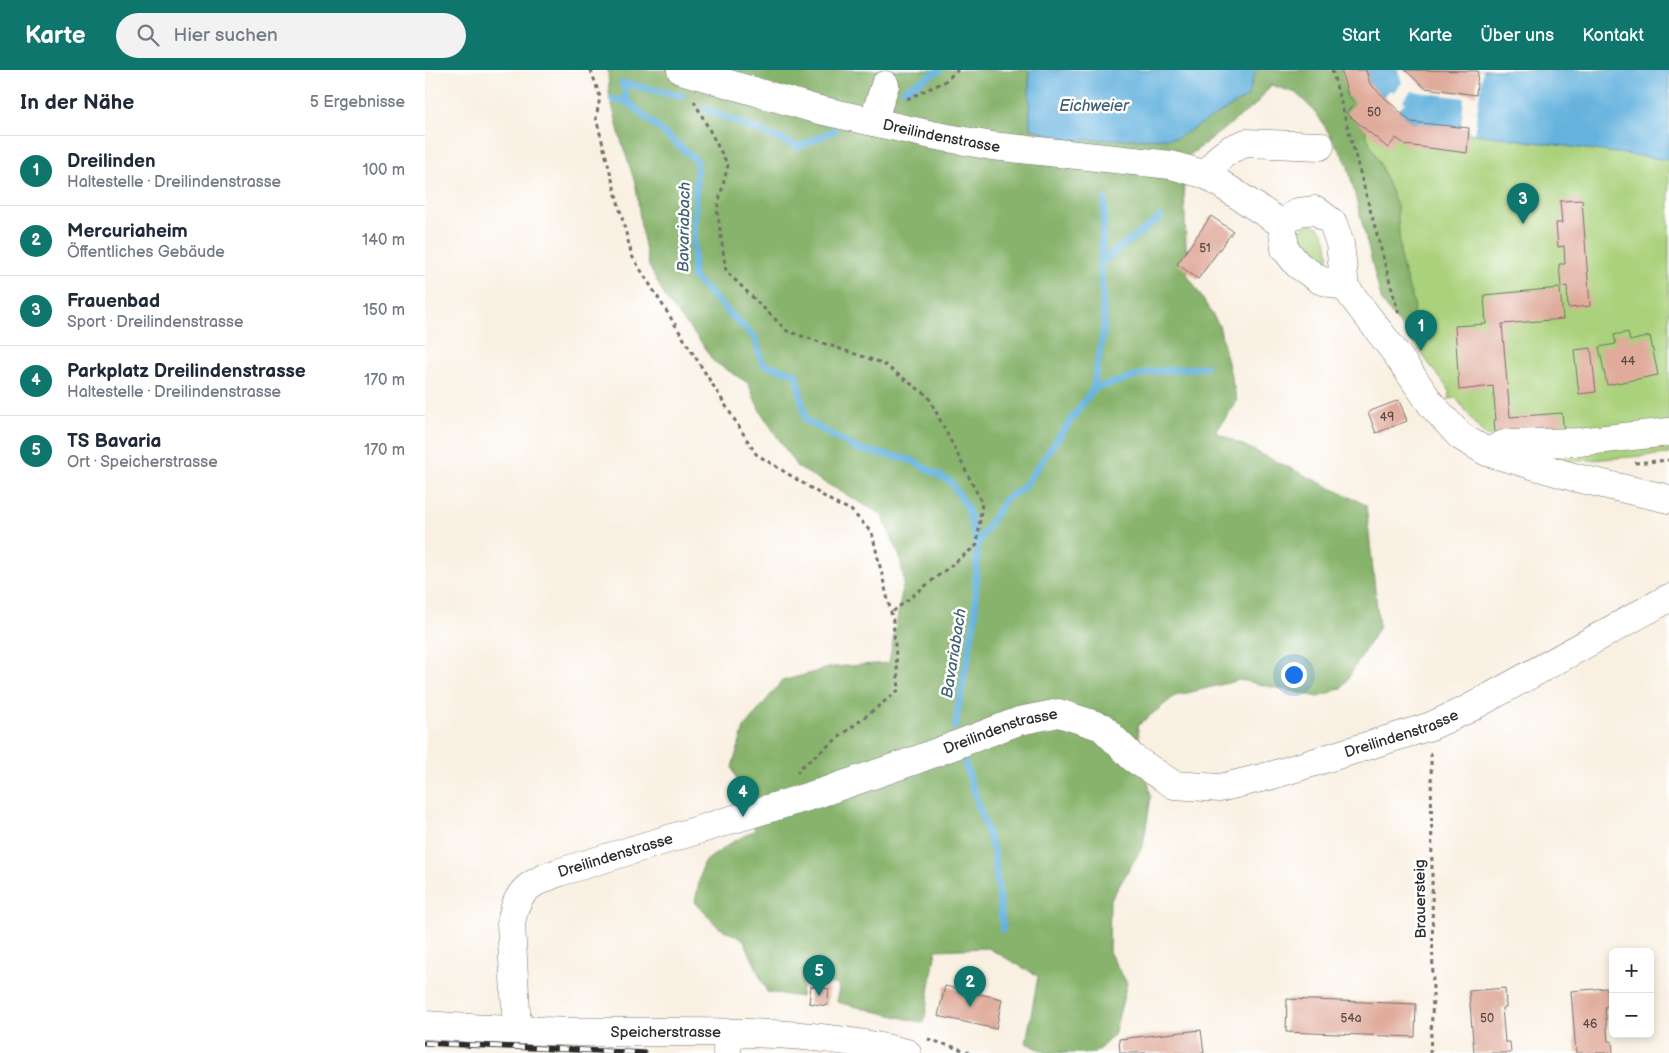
<!DOCTYPE html>
<html lang="de">
<head>
<meta charset="utf-8">
<style>
	:root { --surface:#fff; --page:#f2f2f3; --text:#1f2937; --muted:#747a83; --line:#e0e1e3; --accent:#0f766e }
	body { margin:0; font-family:"Balsamiq Sans",sans-serif; background:var(--page); color:var(--text) }
	.controls { position:absolute; right:15px; bottom:15px; display:grid; overflow:hidden; border-radius:8px; box-shadow:0 2px 8px #0003 }
	.controls button { width:45px; height:45px; display:grid; place-items:center; padding:0; border:0; border-bottom:1px solid var(--line); background:var(--surface); color:var(--text); font:25px sans-serif }
	.you { position:absolute; left:868px; top:604px; width:18px; height:18px; margin:-12px; border:4px solid #fff; border-radius:50%; background:#1a73e8; box-shadow:0 0 0 8px #1a73e833 }
	.badge { display:grid; place-items:center; width:32px; height:32px; border-radius:50%; background:var(--accent); color:#fff; font-size:16px; font-weight:700 }
	.pin { position:absolute; translate:-50% -41px; filter:drop-shadow(0 1px 2px #0008) }
	.pin::after { content:''; position:absolute; top:26px; width:18px; height:15px; background:inherit; clip-path:polygon(0 0,100% 0,50% 100%) }
	.list { margin:0; padding:0; list-style:none }
	h2 { display:flex; justify-content:space-between; align-items:center; height:65px; margin:0; padding:0 20px; font-size:21px }
	h2 small { font-size:16px; font-weight:400; color:var(--muted) }
	.list li { display:grid; grid-template-columns:32px 1fr auto; gap:15px; align-items:center; box-sizing:border-box; height:70px; padding:0 20px; border-top:1px solid var(--line) }
	.list b { display:block; font-size:19px; white-space:nowrap }
	.list p { margin:0; font-size:16px; white-space:nowrap; color:var(--muted) }
	.list em { font-size:16px; font-style:normal; color:var(--muted) }
	.icon { flex:none; width:28px; height:28px; fill:none; stroke:currentColor; stroke-width:2; stroke-linecap:round; stroke-linejoin:round }
	.map { position:relative; flex:none; width:1244px; height:983px; overflow:hidden }
	header { display:flex; align-items:center; gap:30px; box-sizing:border-box; height:70px; padding:0 25px; background:var(--accent); color:#fff }
	header strong { font-size:24px }
	nav { display:flex; gap:28px; margin-inline-start:auto; font-size:18px }
	.search { width:350px; height:45px; background:var(--page); display:flex; align-items:center; gap:12px; box-sizing:border-box; padding:0 18px; border-radius:28px; color:var(--muted); font-size:19px }
	main { display:flex }
	aside { flex:1; background:var(--surface) }
	.map>svg:first-child { display:block }
	.green { fill:#aad17c; stroke:#6a7e54 }
	.forest { fill:#87b36c; stroke:#596f4c }
	.water { fill:#65b2de; stroke:#486e84 }
	.pier { fill:#f9f0e2 }
	.lines { fill:none; stroke-linecap:round; stroke-linejoin:round }
	.stream { stroke:#65b2de; stroke-width:7 }
	.building { fill:#e0ab9b }
	.minor-casing { stroke:#73706b; stroke-width:29 }
	.major-casing { stroke:#73706b; stroke-width:29 }
	.path { stroke:#73706b; stroke-width:3; stroke-dasharray:4 4; stroke-linecap:butt }
	.minor { stroke:#fff; stroke-width:28 }
	.major { stroke:#fff; stroke-width:28 }
	.rail-casing { stroke:#2b2b2b; stroke-width:5.5 }
	.rail { stroke:#fff; stroke-width:4; stroke-dasharray:11; stroke-linecap:butt }
	.labels { text-anchor:middle; stroke-width:5; stroke-linejoin:round; paint-order:stroke }
	.number-label { font-size:12px; fill:#584b47 }
	.street-label { font-size:15px; fill:#2b2b2b; stroke:#fff }
	.water-label { font-size:16px; font-style:italic; fill:#426173; stroke:#fff }
</style>
</head>
<body>
<header>
<strong>Karte</strong>
<div class="search"><svg class="icon" aria-label="search" viewBox="0 0 24 24"><circle cx="10" cy="10" r="6"/><path d="M15 15l6 6"/></svg>Hier suchen</div>
<nav><a>Start</a><a>Karte</a><a>Über uns</a><a>Kontakt</a></nav>
</header>
<main>
<aside>
<h2>In der Nähe<small>5 Ergebnisse</small></h2>
<ul class="list">
<li><span class="badge">1</span><div><b>Dreilinden</b><p>Haltestelle · Dreilindenstrasse</p></div><em>100 m</em></li>
<li><span class="badge">2</span><div><b>Mercuriaheim</b><p>Öffentliches Gebäude</p></div><em>140 m</em></li>
<li><span class="badge">3</span><div><b>Frauenbad</b><p>Sport · Dreilindenstrasse</p></div><em>150 m</em></li>
<li><span class="badge">4</span><div><b>Parkplatz Dreilindenstrasse</b><p>Haltestelle · Dreilindenstrasse</p></div><em>170 m</em></li>
<li><span class="badge">5</span><div><b>TS Bavaria</b><p>Ort · Speicherstrasse</p></div><em>170 m</em></li>
</ul>
</aside>
<div class="map">
<svg width="1244" height="983" viewBox="0 0 1244 983">
	<rect width="100%" height="100%" fill="#fff"/>
	<filter id="ink" filterUnits="userSpaceOnUse"><feTurbulence type="fractalNoise" baseFrequency=".02" numOctaves="2"/><feDisplacementMap in="SourceGraphic" scale="10" xChannelSelector="R" yChannelSelector="G"/><feConvolveMatrix kernelMatrix="1 2 1 2 8 2 1 2 1" color-interpolation-filters="sRGB"/></filter>
	<filter id="wash" filterUnits="userSpaceOnUse"><feTurbulence type="fractalNoise" baseFrequency=".0096" numOctaves="4" result="noise"/><feDisplacementMap in="SourceGraphic" scale="20" xChannelSelector="R" yChannelSelector="G"/><feGaussianBlur stdDeviation="1.12" result="paint"/><feColorMatrix in="noise" values="0 0 0 0 0 0 0 0 0 0 0 0 0 0 0 0 0 1.4 0 .05"/><feComposite in="paint" operator="in"/></filter>
	<g filter="url(#wash)">
		<rect width="100%" height="100%" fill="#f9f0e2"/>
		<g class="green">
			<polygon points="926,0 1244,0 1244,384 1139,392 1058,364 1031,328 1024,329 1024,320 974,254"/>
			<path d="M886 154C904 158 902 178 904 193L900 196 887 190 872 175C871 163 874 158 886 154Z"/>
		</g>
		<polygon class="forest" points="183,0 604,0 605,58 822,27 831,0 941,0 945,14 940,43 941,65 954,92 972,136 976,192 990,237 982,263 957,232 922,93 892,44 871,23 846,15 830,35 756,92 759,118 762,204 794,255 812,331 791,362 941,435 954,557 917,618 893,627 815,610 750,626 712,656 726,727 718,776 685,831 684,882 702,913 689,965 670,983 622,983 601,973 613,906 563,878 511,880 499,953 412,932 414,915 378,909 376,927 342,922 319,870 293,857 270,832 278,793 306,773 330,760 307,697 319,658 357,611 408,597 464,593 479,511 475,487 456,444 372,397 334,339 323,313 288,291 276,272 243,232 224,196 216,157 211,116 196,70 184,23"/>
		<g class="water">
			<polygon points="604,0 831,0 822,27 752,68 640,70 605,58"/>
			<polygon points="941,0 1244,0 1244,90 1049,64 986,52 945,14"/>
		</g>
		<polygon class="pier" points="973,0 1058,0 1049,64 1036,58 1039,28 986,21 978,30 980,33 973,40 959,27 965,20 968,22 977,13"/>
		<g class="lines">
			<g class="stream">
				<polyline points="197,13 203,32 272,91 268,207 330,268 338,294 371,304 381,350 432,379 486,390 526,412 543,439 552,475 550,548 530,656"/>
				<polyline points="197,13 257,26"/>
				<polyline points="479,20 515,0"/>
				<polyline points="187,29 203,32"/>
				<polyline points="280,39 374,77 410,60"/>
				<polyline points="676,192 736,147"/>
				<polyline points="668,319 725,302 780,297"/>
				<polyline points="552,475 580,429 597,419 668,319 679,258 676,192 680,130"/>
				<polyline points="540,693 569,783 578,859"/>
			</g>
		</g>
		<g id="blocks">
			<g class="building">
				<polygon points="916,0 941,0 945,14 986,52 1044,58 1042,83 981,75 971,68 963,78 921,43 930,33 923,26"/>
				<polygon points="980,0 1053,1 1051,25 1000,18"/>
				<polygon points="1157,130 1165,236 1143,238 1142,216 1136,217 1134,194 1140,194 1139,176 1133,177 1131,153 1137,153 1135,131"/>
				<polygon points="786,146 808,161 773,209 752,194"/>
				<polygon points="1135,218 1138,249 1077,254 1085,347 1137,343 1139,362 1070,364 1069,350 1071,350 1068,316 1034,320 1030,256 1061,254 1059,225"/>
				<polygon points="1203,262 1205,271 1225,266 1233,305 1182,315 1174,277 1191,274 1189,265"/>
				<polygon points="1166,278 1171,322 1154,324 1149,280"/>
				<polygon points="974,330 982,351 951,363 943,342"/>
				<polygon points="386,916 404,919 402,936 384,933"/>
				<polygon points="520,916 577,929 571,959 513,946"/>
				<polygon points="1080,918 1081,937 1077,938 1080,972 1085,972 1086,983 1049,983 1044,921"/>
				<polygon points="1182,918 1184,936 1180,937 1183,971 1187,971 1188,983 1151,983 1146,921"/>
				<polygon points="862,929 991,934 990,967 861,962"/>
				<polygon points="776,960 779,983 695,983 694,969"/>
			</g>
		</g>
	</g>
	<g filter="url(#ink)">
		<use href="#blocks" fill-opacity="0" stroke="#73706b" stroke-width="1"/>
		<g class="lines">
			<defs>
				<g id="minor">
					<path id="s1" d="M256 0 390 39 507 65 567 76 746 95 782 105 857 154"/>
					<polyline points="448,52 460,15"/>
					<polyline points="782,105 795,87 806,79 821,73 895,76"/>
					<polyline points="857,154 873,142 891,140 908,153 915,174 920,217 973,286 1006,334 1035,366 1062,382 1152,408 1244,429"/>
					<polyline points="857,154 860,179 873,195 895,210 920,217"/>
					<polyline points="1065,381 1079,374 1153,372 1244,362"/>
					<path id="s2" d="M92 959 86 854C91 820 104 813 135 802L395 723 491 690 594 651 634 643 677 657 708 688 749 715 795 718 848 705 1006 656 1043 639 1244 528"/>
					<polyline points="302,983 303,963"/>
				</g>
				<g id="major">
					<path id="s3" d="M0 955C52 959 104 961 156 962 264 963 376 956 482 983"/>
				</g>
			</defs>
			<use href="#minor" class="minor-casing"/>
			<use href="#major" class="major-casing"/>
			<g class="path">
				<polyline points="166,0 175,27 171,48 207,186 331,384 413,435 425,439 447,463 468,551 474,620 376,697 372,703"/>
				<polyline points="907,0 974,245"/>
				<polyline points="482,29 519,12 533,0"/>
				<polyline points="269,31 303,95 292,139 301,201 362,261 457,293 503,326 557,433 552,475 466,543"/>
				<polyline points="1210,393 1244,390"/>
				<polyline points="503,969 547,983"/>
				<polyline points="1005,983 1008,927 1006,681"/>
			</g>
			<use href="#minor" class="minor"/>
			<use href="#major" class="major"/>
			<defs>
				<polyline id="rail" points="0,973 219,983"/>
			</defs>
			<use href="#rail" class="rail-casing"/>
			<use href="#rail" class="rail"/>
		</g>
	</g>
	<g class="labels">
		<g class="number-label">
			<text x="949" y="46">50</text>
			<text x="780" y="182">51</text>
			<text x="1203" y="295">44</text>
			<text x="962" y="351">49</text>
			<text x="926" y="952">54a</text>
			<text x="1062" y="952">50</text>
			<text x="1165" y="958">46</text>
		</g>
		<g class="street-label">
			<text dy="5" stroke="none"><textPath href="#s1" startOffset="269">Dreilindenstrasse</textPath></text>
			<text dy="5" stroke="none"><textPath href="#s2" startOffset="645">Dreilindenstrasse</textPath></text>
			<text dy="5" stroke="none"><textPath href="#s2" startOffset="1080">Dreilindenstrasse</textPath></text>
			<text dy="5" stroke="none"><textPath href="#s2" startOffset="240">Dreilindenstrasse</textPath></text>
			<text transform="translate(995 829) rotate(-91)" y="5">Brauersteig</text>
			<text dy="5" stroke="none"><textPath href="#s3" startOffset="241">Speicherstrasse</textPath></text>
		</g>
		<g class="water-label">
			<text x="669" y="41">Eichweier</text>
			<text transform="translate(258 157) rotate(-89)" y="6">Bavariabach</text>
			<text transform="translate(528 583) rotate(-81)" y="6">Bavariabach</text>
		</g>
	</g>
</svg>
<div class="controls">
<button>+</button>
<button>−</button>
</div>
<div class="you"></div>
<div class="pin badge" style="left:996px;top:281px">1</div>
<div class="pin badge" style="left:545px;top:937px">2</div>
<div class="pin badge" style="left:1098px;top:154px">3</div>
<div class="pin badge" style="left:318px;top:747px">4</div>
<div class="pin badge" style="left:394px;top:926px">5</div>
</div>
</main>
</body>
</html>
